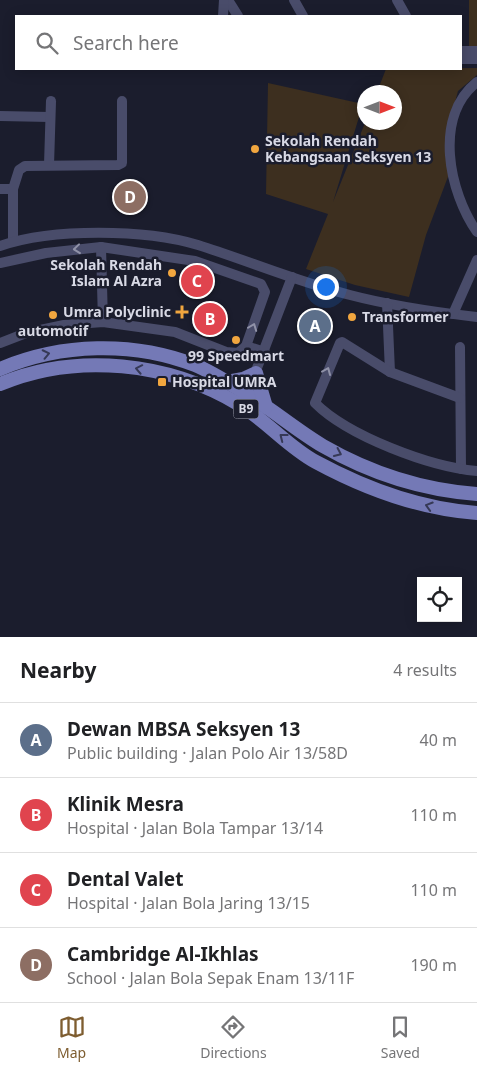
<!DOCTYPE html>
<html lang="en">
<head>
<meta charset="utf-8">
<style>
	:root { --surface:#fff; --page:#f2f2f2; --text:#202124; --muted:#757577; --line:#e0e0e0; --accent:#7e5d30 }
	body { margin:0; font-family:"Noto Sans",sans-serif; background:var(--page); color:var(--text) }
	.controls { position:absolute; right:15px; bottom:15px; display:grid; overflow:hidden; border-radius:0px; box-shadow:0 2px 12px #0003 }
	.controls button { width:45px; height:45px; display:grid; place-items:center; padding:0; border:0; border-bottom:1px solid var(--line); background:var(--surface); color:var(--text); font:25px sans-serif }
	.compass { position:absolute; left:357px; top:85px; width:45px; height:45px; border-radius:50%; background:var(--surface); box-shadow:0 2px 12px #0003; rotate:90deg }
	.you { position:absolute; left:325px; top:286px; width:18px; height:18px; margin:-12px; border:4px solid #fff; border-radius:50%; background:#1a73e8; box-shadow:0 0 0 8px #1a73e833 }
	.badge { display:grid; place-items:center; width:32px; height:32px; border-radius:50%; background:var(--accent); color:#fff; font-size:16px; font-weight:700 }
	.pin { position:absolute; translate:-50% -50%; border:2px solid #fff; box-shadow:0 1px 5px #0006 }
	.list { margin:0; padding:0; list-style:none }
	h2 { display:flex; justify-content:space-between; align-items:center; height:65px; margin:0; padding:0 20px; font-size:21px }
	h2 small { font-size:16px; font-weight:400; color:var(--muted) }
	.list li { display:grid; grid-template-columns:32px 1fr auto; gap:15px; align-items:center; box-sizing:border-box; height:75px; padding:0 20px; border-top:1px solid var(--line) }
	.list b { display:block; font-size:19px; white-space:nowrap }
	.list p { margin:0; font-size:16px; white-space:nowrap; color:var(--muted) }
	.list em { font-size:16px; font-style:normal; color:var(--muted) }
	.icon { flex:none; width:28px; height:28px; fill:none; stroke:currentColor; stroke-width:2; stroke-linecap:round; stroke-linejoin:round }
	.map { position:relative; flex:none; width:477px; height:637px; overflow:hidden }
	.search { position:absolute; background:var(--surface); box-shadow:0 2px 12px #0003; left:15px; right:15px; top:15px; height:55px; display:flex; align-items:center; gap:12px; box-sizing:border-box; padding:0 18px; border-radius:0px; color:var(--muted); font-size:19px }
	.sheet { height:365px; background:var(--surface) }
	nav { display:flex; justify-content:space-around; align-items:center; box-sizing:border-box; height:70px; border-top:1px solid var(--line); background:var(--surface); font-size:14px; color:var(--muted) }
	nav a { display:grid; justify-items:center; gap:2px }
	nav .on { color:var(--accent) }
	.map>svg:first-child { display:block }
	.green { fill:#3d2f1f }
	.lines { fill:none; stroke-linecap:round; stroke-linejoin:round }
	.minor { stroke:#494c6a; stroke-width:10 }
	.major { stroke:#7479b6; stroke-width:14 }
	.oneway { stroke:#9092a8 }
	.oneway2 { stroke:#363956 }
	.poi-dot { fill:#f1a63f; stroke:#1b1d2d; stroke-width:2 }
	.labels { text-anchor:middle; stroke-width:5; stroke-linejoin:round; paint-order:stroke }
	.shield { fill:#1b1d2d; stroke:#9fa1ae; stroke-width:1 }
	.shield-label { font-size:12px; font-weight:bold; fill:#d8d9e5 }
	.poi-label { font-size:14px; font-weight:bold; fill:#d8d9e5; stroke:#1b1d2d; text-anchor:start }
</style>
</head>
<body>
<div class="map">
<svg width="477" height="637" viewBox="0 0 477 637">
	<rect width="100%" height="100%" fill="#1b1d2d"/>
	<g class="green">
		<rect x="469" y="0" width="8" height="48"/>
		<polygon points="477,68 477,75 458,91 451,117 449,174 426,235 409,297 355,285 306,269 328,214 266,194 268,83 363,104 333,202 365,123 394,122 394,92 377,92 386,69"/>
	</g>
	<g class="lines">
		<g class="minor">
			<polyline points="228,0 238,16"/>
			<polyline points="294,0 303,16"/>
			<polyline points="397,0 406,16"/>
			<polyline points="223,16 224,0"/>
			<polyline points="461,51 477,51"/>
			<polyline points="461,59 477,59"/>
			<path d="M477 82C433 117 449 192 477 232"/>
			<polyline points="0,116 50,117"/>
			<polyline points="49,165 51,101"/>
			<polyline points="0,189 13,189"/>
			<polyline points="13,241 13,189 19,170 25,166 118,165 122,163 122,101"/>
			<path d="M0 246C52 228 145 229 198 245 249 261 298 282 350 295 392 306 434 312 477 317"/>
			<polyline points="101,247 103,322"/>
			<polyline points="0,263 46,253 101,247 195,261 261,284 265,292 246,346 238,353 226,352 175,332 103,322 64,325 26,333 0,343"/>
			<polyline points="387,303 390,372"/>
			<polyline points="453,314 477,260"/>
			<polyline points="246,346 265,352"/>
			<polyline points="460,347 461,469"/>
			<polyline points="247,394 292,277"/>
			<path d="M460 398 390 372 342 342 340 343 315 403C348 436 430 467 477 471"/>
		</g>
		<g class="major">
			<path d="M0 369C61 343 133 341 195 365 212 372 229 383 245 393 272 409 296 430 323 446 370 473 423 490 477 494"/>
			<polyline points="227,382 243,379 256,373 266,407"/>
			<path d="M0 384C77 352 169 362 240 405 267 421 288 447 316 462 366 489 421 509 477 513"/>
		</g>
	</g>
	<defs><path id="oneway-chevron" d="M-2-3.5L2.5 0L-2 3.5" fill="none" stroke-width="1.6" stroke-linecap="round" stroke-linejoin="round" transform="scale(1.25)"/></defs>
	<g class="oneway">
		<use href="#oneway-chevron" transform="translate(77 249) rotate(174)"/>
		<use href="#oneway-chevron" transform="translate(253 327) rotate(-69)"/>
		<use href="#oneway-chevron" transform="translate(327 371) rotate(-67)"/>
	</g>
	<g class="oneway2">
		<use href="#oneway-chevron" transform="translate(46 354) rotate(-12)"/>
		<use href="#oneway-chevron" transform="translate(139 369) rotate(-169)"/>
		<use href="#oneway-chevron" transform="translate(283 437) rotate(-142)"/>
		<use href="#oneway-chevron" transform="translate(338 453) rotate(25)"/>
		<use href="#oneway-chevron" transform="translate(429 506) rotate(-163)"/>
	</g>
	<g class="poi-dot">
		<circle cx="255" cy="149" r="5"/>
		<circle cx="172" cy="273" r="5"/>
		<path d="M179.5 304.5h5v5h5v5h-5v5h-5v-5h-5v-5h5z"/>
		<circle cx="53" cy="315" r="5"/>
		<circle cx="352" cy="317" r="5"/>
		<circle cx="236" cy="340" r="5"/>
		<rect x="157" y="377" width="10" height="10" rx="2.5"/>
	</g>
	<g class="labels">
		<rect class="shield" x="233.5" y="399.5" width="25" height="19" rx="4"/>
		<g class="shield-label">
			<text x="246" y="413">B9</text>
		</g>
		<g class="poi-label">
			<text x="265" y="146">Sekolah Rendah<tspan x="265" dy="16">Kebangsaan Seksyen 13</tspan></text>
			<text x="162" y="270" text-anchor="end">Sekolah Rendah<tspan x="162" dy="16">Islam Al Azra</tspan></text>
			<text x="171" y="317" text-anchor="end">Umra Polyclinic</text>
			<text x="362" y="322">Transformer</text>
			<text x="53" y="336" text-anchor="middle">automotif</text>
			<text x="236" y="361" text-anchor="middle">99 Speedmart</text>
			<text x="172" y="387">Hospital UMRA</text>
		</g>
	</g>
</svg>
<div class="controls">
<button><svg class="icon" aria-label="locate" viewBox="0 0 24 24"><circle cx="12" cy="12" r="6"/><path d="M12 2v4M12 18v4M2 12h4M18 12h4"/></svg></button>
</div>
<svg class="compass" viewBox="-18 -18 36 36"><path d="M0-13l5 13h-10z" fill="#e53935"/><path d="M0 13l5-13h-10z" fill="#757577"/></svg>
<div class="you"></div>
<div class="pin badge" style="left:315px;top:326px;background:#5c6f8a">A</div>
<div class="pin badge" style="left:210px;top:319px;background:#e0444e">B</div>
<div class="pin badge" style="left:197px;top:281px;background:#e0444e">C</div>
<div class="pin badge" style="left:130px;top:197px;background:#8d6e63">D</div>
<div class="search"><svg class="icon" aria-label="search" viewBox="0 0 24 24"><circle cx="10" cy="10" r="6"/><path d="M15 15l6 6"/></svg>Search here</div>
</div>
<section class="sheet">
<h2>Nearby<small>4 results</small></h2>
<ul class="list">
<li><span class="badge" style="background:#5c6f8a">A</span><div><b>Dewan MBSA Seksyen 13</b><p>Public building · Jalan Polo Air 13/58D</p></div><em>40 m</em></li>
<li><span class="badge" style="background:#e0444e">B</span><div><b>Klinik Mesra</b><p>Hospital · Jalan Bola Tampar 13/14</p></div><em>110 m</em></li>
<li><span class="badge" style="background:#e0444e">C</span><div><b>Dental Valet</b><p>Hospital · Jalan Bola Jaring 13/15</p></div><em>110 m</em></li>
<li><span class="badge" style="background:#8d6e63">D</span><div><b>Cambridge Al-Ikhlas</b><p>School · Jalan Bola Sepak Enam 13/11F</p></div><em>190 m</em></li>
</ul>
</section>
<nav>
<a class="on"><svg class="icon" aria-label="map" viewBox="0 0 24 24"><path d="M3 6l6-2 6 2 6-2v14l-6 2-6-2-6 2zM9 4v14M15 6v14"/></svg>Map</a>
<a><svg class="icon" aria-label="directions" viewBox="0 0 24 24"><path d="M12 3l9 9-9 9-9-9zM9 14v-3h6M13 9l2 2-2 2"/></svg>Directions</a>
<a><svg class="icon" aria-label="saved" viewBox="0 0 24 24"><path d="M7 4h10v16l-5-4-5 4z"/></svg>Saved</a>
</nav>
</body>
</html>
